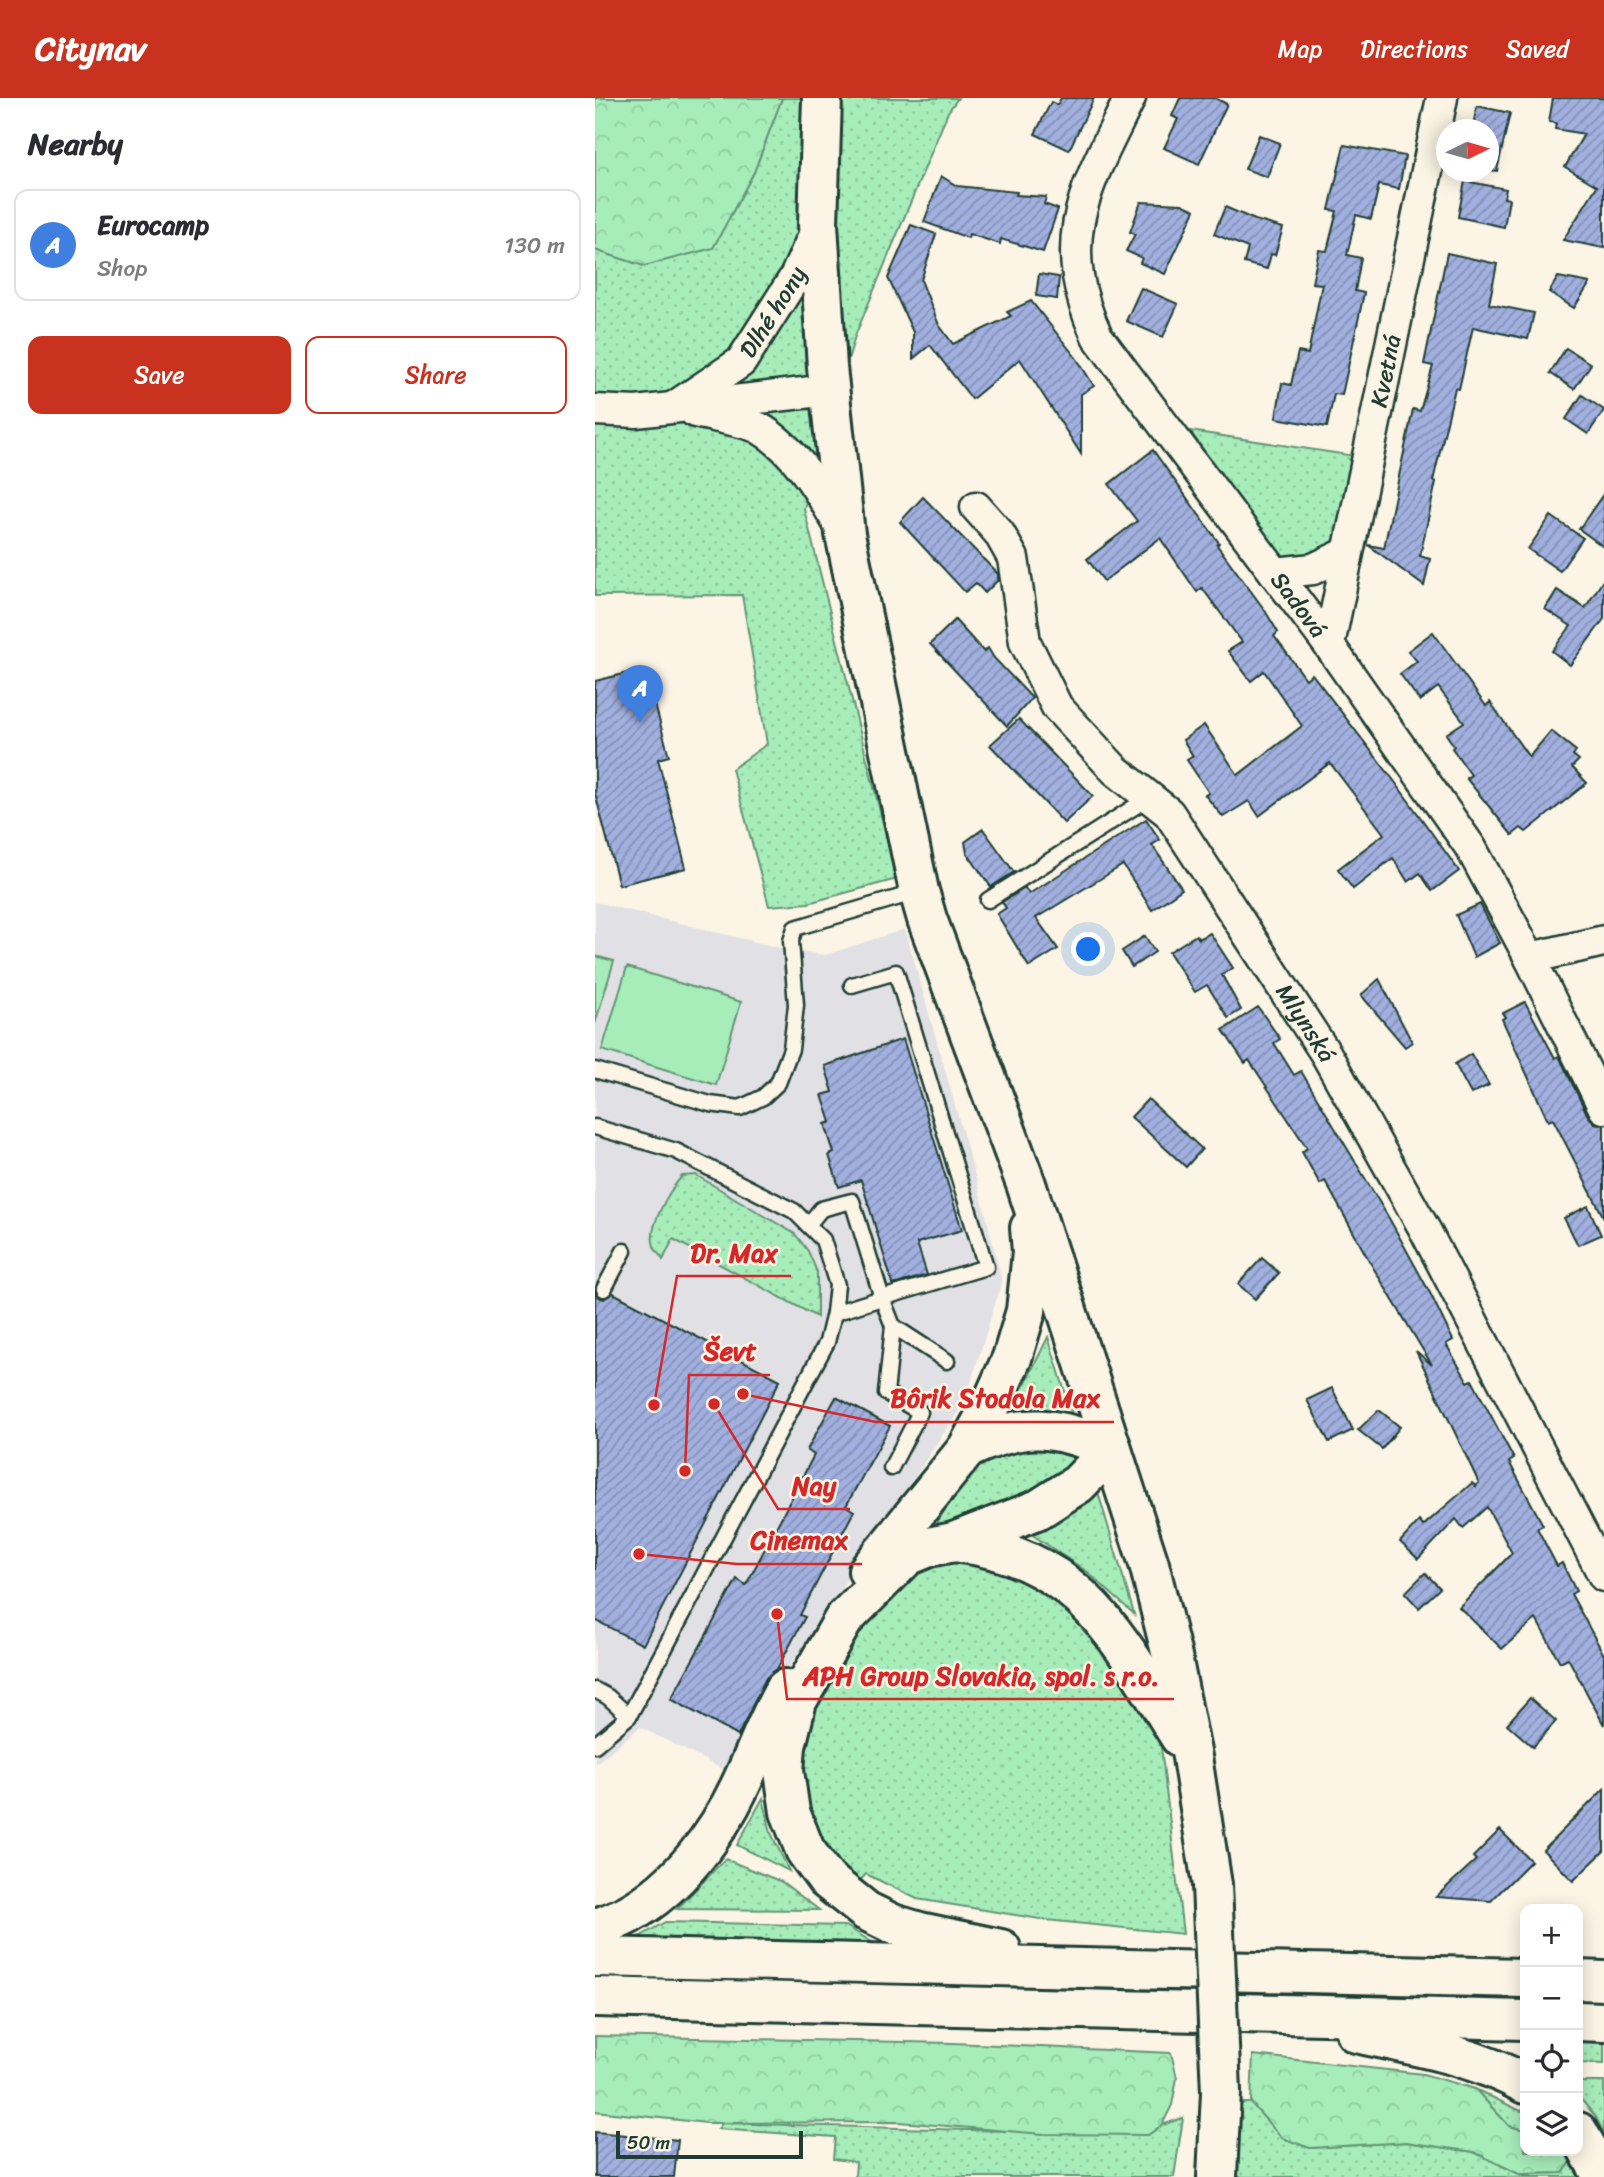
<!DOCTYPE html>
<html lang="en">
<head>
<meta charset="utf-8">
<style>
	:root { --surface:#fff; --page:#f2f2f3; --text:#2b2b33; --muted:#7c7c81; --line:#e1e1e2; --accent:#c8321e }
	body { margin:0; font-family:Sriracha,sans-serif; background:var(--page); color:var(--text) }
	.controls { position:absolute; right:21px; bottom:21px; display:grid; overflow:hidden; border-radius:14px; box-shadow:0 4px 18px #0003 }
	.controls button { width:63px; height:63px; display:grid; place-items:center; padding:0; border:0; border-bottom:2px solid var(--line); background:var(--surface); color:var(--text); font:35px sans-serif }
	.compass { position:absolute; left:841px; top:21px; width:63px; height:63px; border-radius:50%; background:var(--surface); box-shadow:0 4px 18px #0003; rotate:85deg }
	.scale { position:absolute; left:21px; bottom:18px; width:187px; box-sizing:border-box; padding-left:7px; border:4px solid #1f3d34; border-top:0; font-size:19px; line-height:24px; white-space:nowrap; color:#1f3d34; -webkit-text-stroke:5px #fcf5e5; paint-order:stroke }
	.you { position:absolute; left:494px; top:852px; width:24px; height:24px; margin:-18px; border:5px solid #fff; border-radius:50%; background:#1a73e8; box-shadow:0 0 0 10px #1a73e833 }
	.badge { display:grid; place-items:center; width:46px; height:46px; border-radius:50%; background:var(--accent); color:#fff; font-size:23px; font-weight:700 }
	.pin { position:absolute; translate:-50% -58px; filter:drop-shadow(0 2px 4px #0008) }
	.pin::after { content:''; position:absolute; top:37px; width:24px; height:21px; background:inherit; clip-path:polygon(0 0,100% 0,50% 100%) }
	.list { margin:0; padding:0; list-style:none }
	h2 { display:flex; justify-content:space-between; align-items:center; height:91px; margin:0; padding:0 28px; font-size:30px }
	h2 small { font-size:23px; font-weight:400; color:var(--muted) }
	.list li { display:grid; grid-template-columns:46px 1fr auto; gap:21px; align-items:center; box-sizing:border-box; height:112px; margin:0 14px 14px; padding:0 14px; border:2px solid var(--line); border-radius:14px }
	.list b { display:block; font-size:26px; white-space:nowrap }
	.list p { margin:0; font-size:23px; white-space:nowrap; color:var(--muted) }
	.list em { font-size:23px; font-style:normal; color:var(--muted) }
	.actions { display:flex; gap:14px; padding:21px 28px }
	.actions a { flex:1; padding:16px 0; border:2px solid var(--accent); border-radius:14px; text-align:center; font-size:24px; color:var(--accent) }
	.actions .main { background:var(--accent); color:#fff }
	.icon { flex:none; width:38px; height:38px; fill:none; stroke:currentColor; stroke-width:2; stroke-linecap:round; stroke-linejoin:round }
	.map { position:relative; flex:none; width:1009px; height:2079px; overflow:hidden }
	header { display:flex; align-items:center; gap:42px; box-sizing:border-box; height:98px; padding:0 35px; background:var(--accent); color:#fff }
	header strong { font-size:33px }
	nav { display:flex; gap:38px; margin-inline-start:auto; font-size:24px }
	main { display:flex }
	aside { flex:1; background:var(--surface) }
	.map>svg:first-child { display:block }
	.built { fill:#e1e0e4 }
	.grass { fill:url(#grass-dots); stroke:#639576; stroke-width:2 }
	.forest { fill:url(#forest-crowns); stroke:#639576; stroke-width:2 }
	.pitch { fill:#a7edb9; stroke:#639576; stroke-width:2 }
	.building { fill:url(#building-hatch); stroke:#1f3d34; stroke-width:2 }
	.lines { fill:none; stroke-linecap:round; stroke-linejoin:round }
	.lane-casing { stroke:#1f3d34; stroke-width:19 }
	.street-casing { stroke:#1f3d34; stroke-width:35 }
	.primary-casing { stroke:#1f3d34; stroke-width:44 }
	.lane { stroke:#fcf5e5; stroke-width:14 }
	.street { stroke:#fcf5e5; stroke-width:30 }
	.primary { stroke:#fcf5e5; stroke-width:38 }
	.primary-bridge-casing { stroke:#1f3d34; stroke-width:44; stroke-linecap:butt }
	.primary-bridge { stroke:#fcf5e5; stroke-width:38 }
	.labels { text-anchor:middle; stroke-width:5; stroke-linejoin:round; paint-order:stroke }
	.street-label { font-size:24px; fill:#1f3d34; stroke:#fcf5e5 }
	.leader { fill:none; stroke:#d62828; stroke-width:2.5 }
	.callout-dot { fill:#d62828; stroke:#fcf5e5; stroke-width:2.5 }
	.callout-label { font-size:26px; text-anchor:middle; font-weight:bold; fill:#d62828; stroke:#fcf5e5; stroke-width:5; stroke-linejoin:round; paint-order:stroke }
</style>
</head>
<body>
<header>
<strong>Citynav</strong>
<nav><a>Map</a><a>Directions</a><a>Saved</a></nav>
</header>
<main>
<aside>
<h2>Nearby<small></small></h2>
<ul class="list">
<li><span class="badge" style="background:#3f7fe0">A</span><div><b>Eurocamp</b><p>Shop</p></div><em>130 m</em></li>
</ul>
<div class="actions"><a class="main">Save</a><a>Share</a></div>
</aside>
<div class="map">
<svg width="1009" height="2079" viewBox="0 0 1009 2079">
	<defs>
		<pattern id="grass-dots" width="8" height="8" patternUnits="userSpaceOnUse" patternTransform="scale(1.75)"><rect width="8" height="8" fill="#a7edb9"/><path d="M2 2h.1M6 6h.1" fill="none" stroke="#8fcca0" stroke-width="1.8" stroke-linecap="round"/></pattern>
		<pattern id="forest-crowns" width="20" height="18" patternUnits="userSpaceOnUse" patternTransform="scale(1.75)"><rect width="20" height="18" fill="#a7edb9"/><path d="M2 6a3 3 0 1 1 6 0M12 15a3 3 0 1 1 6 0" fill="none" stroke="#8fcca0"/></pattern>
		<pattern id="building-hatch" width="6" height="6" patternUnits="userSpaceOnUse" patternTransform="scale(1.75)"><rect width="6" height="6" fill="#a2b0e0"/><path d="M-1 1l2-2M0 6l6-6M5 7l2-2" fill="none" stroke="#8390b6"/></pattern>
	</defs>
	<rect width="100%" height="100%" fill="#fcf5e5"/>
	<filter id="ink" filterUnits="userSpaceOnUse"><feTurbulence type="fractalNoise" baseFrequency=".0143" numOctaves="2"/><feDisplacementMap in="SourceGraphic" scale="14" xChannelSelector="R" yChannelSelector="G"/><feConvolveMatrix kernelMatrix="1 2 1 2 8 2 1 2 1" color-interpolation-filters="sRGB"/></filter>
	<g filter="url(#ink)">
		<polygon class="built" points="0,804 185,850 230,857 310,831 390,1113 407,1184 370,1303 190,1575 141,1678 45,1629 0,1666"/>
		<g class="grass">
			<polygon points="187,0 363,0 353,14 260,238 209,411 302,781 213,805 174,808 137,671 172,646 147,497 0,498 0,152 49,168 118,150 159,74"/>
			<polygon points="595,333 760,358 749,440 723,461 689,462"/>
			<path d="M101 1077 200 1136 213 1153 222 1174V1219L78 1141 68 1162C66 1158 60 1153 59 1148 52 1129 75 1092 87 1078Z"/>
			<polygon points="453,1239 479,1322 404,1325 431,1284"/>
			<polygon points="475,1347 483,1371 369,1426 342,1425 375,1369 401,1349"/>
			<polygon points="503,1394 539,1516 491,1473 436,1436"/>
			<polygon points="391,1458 475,1505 542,1594 566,1649 588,1836 451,1822 322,1801 271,1776 256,1793 213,1739 198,1647 275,1503 312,1473 348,1463"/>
			<polygon points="168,1700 176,1735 194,1773 142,1747"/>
			<polygon points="130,1761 187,1784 224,1812 82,1811"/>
			<polygon points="70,1824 251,1828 275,1843 296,1850 25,1843 46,1838"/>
			<polygon points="657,1888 930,1895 930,1908 657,1901"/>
			<polygon points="983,1937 1009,1938 1009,1966 983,1965"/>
			<polygon points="983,1984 1009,1984 1009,2036 1001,2019 983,1998"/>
			<polygon points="880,1991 926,2013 930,2010 930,2032 914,2028"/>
			<polygon points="644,2005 656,2005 687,2040 715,2050 811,2044 879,2054 924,2076 968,2075 977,2061 970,2053 977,2053 991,2079 642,2079 639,2052"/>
			<polygon points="588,2020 579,2079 260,2079 261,2064 238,2061 240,2039 123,2031 127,2025 553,2037 567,2027"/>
		</g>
		<g class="forest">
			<polygon points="0,0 187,0 159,74 118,150 49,168 0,152"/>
			<polygon points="0,1938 358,1945 576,1955 582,1980 577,2007 567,2027 553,2037 448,2036 304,2024 112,2025 0,2013"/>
			<polygon points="658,1957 828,1976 880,1991 914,2028 930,2032 930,2053 970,2053 978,2061 968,2075 924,2076 879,2054 811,2044 715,2050 687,2040 656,2005"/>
		</g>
		<g class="pitch">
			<polygon points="0,858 19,863 0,926"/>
			<polygon points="32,869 146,904 121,987 7,952"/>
		</g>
		<g class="building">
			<polygon points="466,0 499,0 474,52 440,36 456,4 462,7"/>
			<polygon points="585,0 620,0 632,6 604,66 569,50 583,21 577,18"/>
			<polygon points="958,0 1009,0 1009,150 968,142 1002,88 970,69 989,36 960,31 961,25 954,24"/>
			<polygon points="882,8 915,15 902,73 893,72 893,32 877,32"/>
			<polygon points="664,37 685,45 672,79 650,71"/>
			<polygon points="749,47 810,58 804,91 784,87 776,121 761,117 752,157 766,160 760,193 769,195 747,297 739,296 732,329 681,320 687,285 696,287 703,254 713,256 727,186 717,185 724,152 732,153 742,113 734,112"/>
			<polygon points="346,78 362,88 422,94 421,97 451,99 449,106 463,111 448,154 406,141 405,146 374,136 373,140 329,124"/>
			<polygon points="870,83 911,91 909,100 914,101 909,129 863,119"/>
			<polygon points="546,104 587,106 600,112 570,176 545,165 547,160 531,153 540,136 535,134"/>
			<polygon points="630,109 660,122 688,130 680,157 676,156 672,171 649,165 653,150 619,136"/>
			<polygon points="316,127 341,136 326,182 344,227 358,246 416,218 412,214 436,203 482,261 499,288 486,296 486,356 425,261 377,301 335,247 318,261 318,234 293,180"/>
			<polygon points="852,155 902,166 894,206 939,215 933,241 878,229 864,291 860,290 838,383 841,384 825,458 835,461 829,488 773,447 789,450 818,311 825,313 838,268 829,266"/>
			<polygon points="444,176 464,179 462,201 441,198"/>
			<polygon points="963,179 995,185 979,210 954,194"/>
			<polygon points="546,190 583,206 568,239 531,223"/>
			<polygon points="971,250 996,266 979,291 955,275"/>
			<polygon points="987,297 1009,312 993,336 971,321"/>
			<polygon points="558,352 624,445 622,447 669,511 683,534 679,538 711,581 717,576 800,684 864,773 837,793 825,775 813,784 798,760 758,791 743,771 789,736 735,665 664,718 654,703 628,719 610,697 614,695 592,662 598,658 588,642 609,627 643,677 707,628 669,573 656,583 633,553 647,544 607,490 602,494 565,440 509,483 492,461 542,423 514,386"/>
			<polygon points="1009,395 1009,449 984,431"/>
			<polygon points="328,399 403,476 403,482 390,495 381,485 370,494 305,424"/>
			<polygon points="956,418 988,440 965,473 933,451"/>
			<polygon points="1009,481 1009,521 975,567 957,553 976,528 950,511 962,492 990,510"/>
			<polygon points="360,522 389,554 393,550 399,560 437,600 412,628 335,546"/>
			<polygon points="838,534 891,608 895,604 934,659 956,633 981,653 978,657 984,662 977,669 992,685 931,734 926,730 917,737 871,680 876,677 857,650 859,648 851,636 869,624 843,589 825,603 805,576 822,563 813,553"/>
			<polygon points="40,573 53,581 74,658 63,661 91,770 24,787 0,695 0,583"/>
			<polygon points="424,621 498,698 469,725 395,647"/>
			<polygon points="551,721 565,742 557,747 587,791 557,812 528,767 441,820 463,851 434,869 402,816 411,810 407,804 430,790 434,796"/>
			<polygon points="388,731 419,774 396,789 372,755 370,744"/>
			<polygon points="885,806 905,845 879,859 861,817"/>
			<polygon points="615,835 638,870 627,877 646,912 633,920 612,887 600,894 574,854 601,837 604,841"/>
			<polygon points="550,838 560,854 537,869 527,853"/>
			<polygon points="784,881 817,944 810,949 766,897"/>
			<polygon points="930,904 960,960 964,958 993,1018 1000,1025 1009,1027 1009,1120 958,1021 953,1023 907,921 911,919 908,915"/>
			<polygon points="663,909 685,941 679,945 699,977 706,973 795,1122 835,1195 858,1242 851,1246 873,1284 877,1282 919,1361 914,1364 948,1427 942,1430 962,1468 967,1465 981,1493 976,1496 1009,1557 1009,1627 973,1560 965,1564 941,1521 907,1551 864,1509 917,1455 892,1409 868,1430 861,1421 823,1461 805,1444 824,1423 828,1428 877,1385 882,1389 881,1387 884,1385 821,1253 837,1267 776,1166 730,1083 725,1086 707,1054 712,1050 654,962 650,965 628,932"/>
			<polygon points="308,941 367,1132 322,1145 332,1177 298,1187 266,1082 244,1089 234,1057 239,1055 230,1026 236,1024 227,997 238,994 230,968"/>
			<polygon points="876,956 894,987 876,996 860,966"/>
			<polygon points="553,1001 607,1051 591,1069 536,1019"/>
			<polygon points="993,1108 1006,1137 983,1147 969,1120"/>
			<polygon points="667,1160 684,1175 660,1201 643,1186"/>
			<polygon points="0,1194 4,1199 9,1201 18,1195 185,1282 48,1547 0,1522"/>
			<polygon points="737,1290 758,1332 734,1344 712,1302"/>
			<polygon points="241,1299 295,1328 251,1408 259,1413 205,1517 210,1519 182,1571 171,1580 143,1638 76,1601 142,1481 151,1487 219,1357 212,1352"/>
			<polygon points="784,1312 805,1329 787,1351 763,1332"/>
			<polygon points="830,1475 845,1490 824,1510 810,1495"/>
			<polygon points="935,1600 961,1623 938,1649 912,1626"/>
			<polygon points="1009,1691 1009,1753 978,1783 948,1752"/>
			<polygon points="905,1732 936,1763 896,1803 841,1799 881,1762 878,1759"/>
			<polygon points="0,2034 83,2042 79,2079 0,2079"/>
		</g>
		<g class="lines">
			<defs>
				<g id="lane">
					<polyline points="393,802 555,699"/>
					<polyline points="257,887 301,874 391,1169 287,1200 298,1228 352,1263"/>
					<polyline points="0,972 115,1006 145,1010 168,999 183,985 196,951 201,907 196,843 200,830 322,794"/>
					<polyline points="0,1029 81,1053 199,1113 228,1142 242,1187 239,1215 232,1244 34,1618 0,1647"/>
					<polyline points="213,1127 226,1111 257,1103 287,1200 239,1215"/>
					<polyline points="9,1191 29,1153"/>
					<polyline points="296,1370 325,1314 291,1295 298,1228"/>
					<polyline points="0,1592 13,1599 34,1618"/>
				</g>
				<g id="street">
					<path id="s1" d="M535 0C492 88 457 140 502 238L734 547 876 750 935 860 1009 1010"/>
					<path id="s2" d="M79 309 146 264 200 179 222 130"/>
					<polyline points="0,312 41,314 234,292"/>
					<path d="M100 314C116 318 150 323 164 330 202 352 226 395 247 432"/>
					<path id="s3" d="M381 409 404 435 418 460 430 544 462 609 520 672 574 715 731 956 830 1132 1009 1478"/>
					<polyline points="680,475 718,471 752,455"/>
					<path id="s4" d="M734 547 847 0"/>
					<polyline points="935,860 1009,843"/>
				</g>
				<g id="primary">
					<polyline points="227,0 223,126 232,269 250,436 324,793 332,821 431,1086 554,1466 577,1558 597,1659 617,1787"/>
					<path d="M372 1351C431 1322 458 1328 517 1351"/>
					<path d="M359 1444C488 1460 523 1540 585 1639"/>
					<polyline points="273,1473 372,1351 397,1305 417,1260 431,1213 437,1154 435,1130"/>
					<path d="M0 1831C11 1826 23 1822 34 1816 83 1789 122 1737 145 1688 161 1655 172 1622 190 1591"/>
					<polyline points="406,1851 325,1834 298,1826 271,1813 231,1781 210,1752 195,1714 189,1673 191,1648 202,1603 249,1521 312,1458 334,1449 359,1444 444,1411 483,1386 517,1351"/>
					<polyline points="0,1859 930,1880"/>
					<polyline points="983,1882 1009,1883"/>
					<polyline points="0,1899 930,1922"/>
					<polyline points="983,1923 1009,1924"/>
					<path d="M761 1935C820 1948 878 1957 930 1986"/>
					<polyline points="983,2034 1008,2079"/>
					<polyline points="622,2079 626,1994"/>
				</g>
			</defs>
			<use href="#lane" class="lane-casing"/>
			<use href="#street" class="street-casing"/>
			<use href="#primary" class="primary-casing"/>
			<use href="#lane" class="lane"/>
			<use href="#street" class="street"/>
			<use href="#primary" class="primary"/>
			<defs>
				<polyline id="primary-bridge" points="617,1787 626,1994"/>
			</defs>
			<use href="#primary-bridge" class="primary-bridge-casing"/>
			<use href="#primary-bridge" class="primary-bridge"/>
		</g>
	</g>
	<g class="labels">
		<g class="street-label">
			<text dy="8" stroke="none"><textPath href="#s2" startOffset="140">Dlhé hony</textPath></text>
			<text dy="8" stroke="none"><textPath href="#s4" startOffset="280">Kvetná</textPath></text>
			<text dy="8" stroke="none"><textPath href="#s1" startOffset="588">Sadová</textPath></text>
			<text dy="8" stroke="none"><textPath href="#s3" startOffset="626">Mlynská</textPath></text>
		</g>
	</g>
	<path class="leader" d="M59 1307L82 1178H196M90 1373L94 1277H175M148 1296L281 1324H519M119 1306L183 1411H255M44 1456L142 1466H267M182 1516L192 1601H579"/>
	<g class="callout-dot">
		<circle cx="59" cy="1307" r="7"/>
		<circle cx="90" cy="1373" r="7"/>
		<circle cx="148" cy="1296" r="7"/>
		<circle cx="119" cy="1306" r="7"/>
		<circle cx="44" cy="1456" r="7"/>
		<circle cx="182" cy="1516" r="7"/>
	</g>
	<g class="callout-label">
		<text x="139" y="1164">Dr. Max</text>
		<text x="135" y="1262">Ševt</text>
		<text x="400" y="1309">Bôrik Stodola Max</text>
		<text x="219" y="1397">Nay</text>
		<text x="204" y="1451">Cinemax</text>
		<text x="386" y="1587">APH Group Slovakia, spol. s r.o.</text>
	</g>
</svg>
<div class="controls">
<button>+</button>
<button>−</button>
<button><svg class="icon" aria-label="locate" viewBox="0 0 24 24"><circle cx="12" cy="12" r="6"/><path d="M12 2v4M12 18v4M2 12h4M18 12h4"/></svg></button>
<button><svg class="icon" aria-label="layers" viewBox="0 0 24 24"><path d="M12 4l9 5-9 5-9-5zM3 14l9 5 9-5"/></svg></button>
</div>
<svg class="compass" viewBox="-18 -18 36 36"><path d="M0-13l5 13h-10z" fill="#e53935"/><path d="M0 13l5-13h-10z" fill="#7c7c81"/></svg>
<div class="scale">50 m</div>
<div class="you"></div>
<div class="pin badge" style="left:45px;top:625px;background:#3f7fe0">A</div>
</div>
</main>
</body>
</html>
